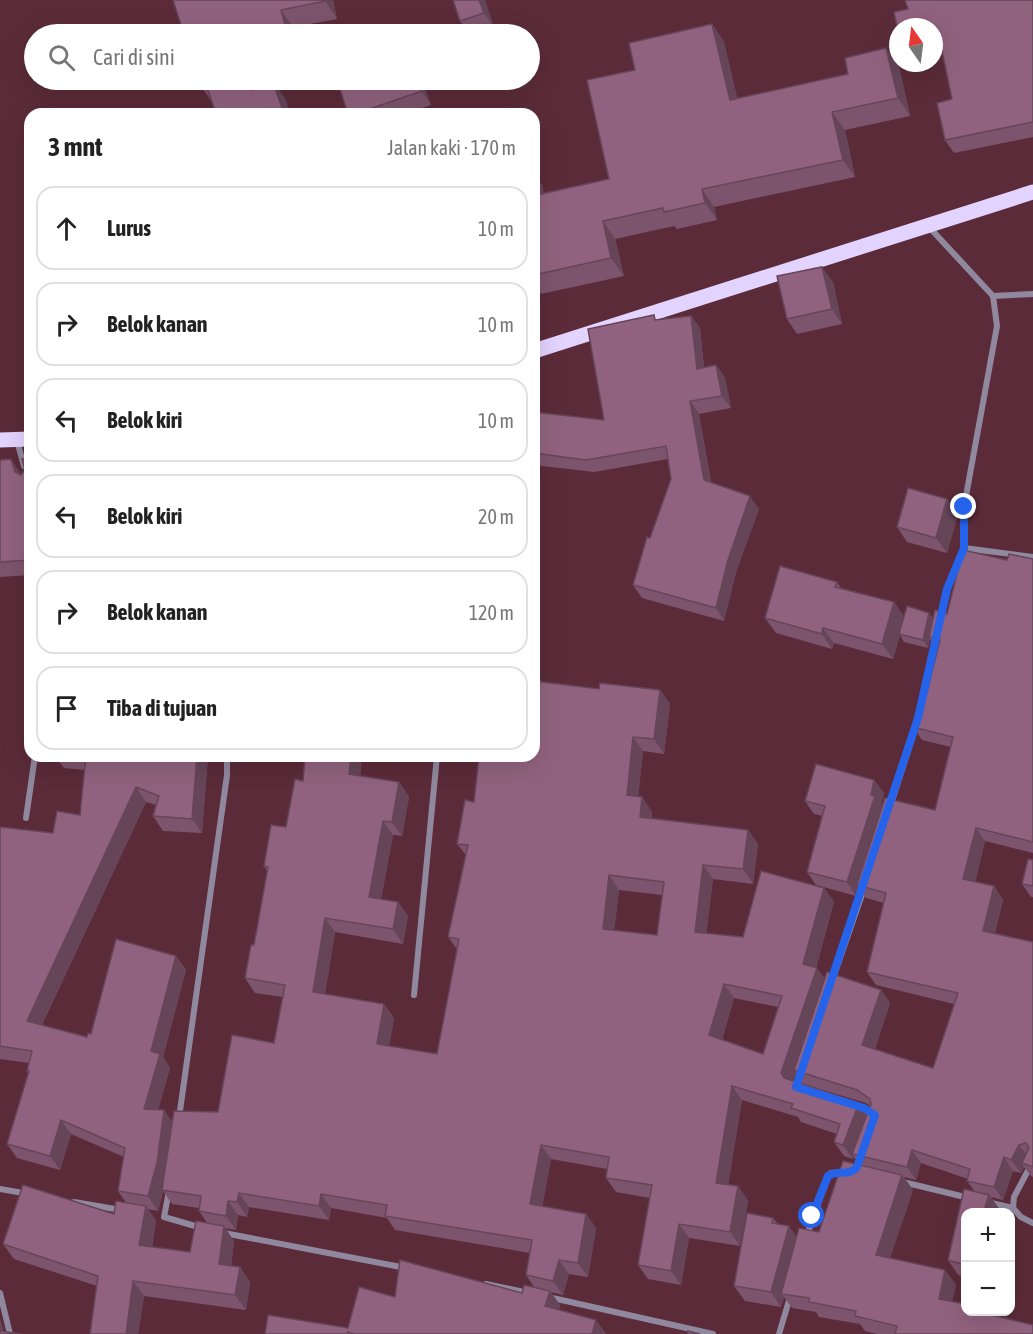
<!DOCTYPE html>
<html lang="id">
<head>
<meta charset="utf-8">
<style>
	:root { --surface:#fff; --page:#f2f2f2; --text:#222; --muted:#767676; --line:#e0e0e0 }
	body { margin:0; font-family:"Asap Condensed",sans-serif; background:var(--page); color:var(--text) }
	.controls { position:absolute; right:18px; bottom:18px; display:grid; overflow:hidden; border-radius:12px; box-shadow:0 6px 24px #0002 }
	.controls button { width:54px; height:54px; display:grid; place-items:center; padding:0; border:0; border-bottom:2px solid var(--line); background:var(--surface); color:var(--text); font:30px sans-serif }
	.compass { position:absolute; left:889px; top:18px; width:54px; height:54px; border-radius:50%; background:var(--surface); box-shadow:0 6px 24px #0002; rotate:346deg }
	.stop { position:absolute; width:18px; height:18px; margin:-14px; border:4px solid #2563eb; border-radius:50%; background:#fff }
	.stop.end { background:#2563eb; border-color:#fff; box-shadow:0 2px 6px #0008 }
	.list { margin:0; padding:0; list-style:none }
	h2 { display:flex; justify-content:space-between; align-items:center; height:78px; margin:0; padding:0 24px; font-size:26px }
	h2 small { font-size:20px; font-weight:400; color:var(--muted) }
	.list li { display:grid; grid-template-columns:39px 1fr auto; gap:18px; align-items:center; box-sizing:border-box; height:84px; margin:0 12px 12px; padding:0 12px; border:2px solid var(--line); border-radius:18px }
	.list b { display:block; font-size:22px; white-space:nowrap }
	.list em { font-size:20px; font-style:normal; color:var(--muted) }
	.icon { flex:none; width:33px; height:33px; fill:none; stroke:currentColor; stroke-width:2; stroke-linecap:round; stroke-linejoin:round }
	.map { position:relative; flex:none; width:1033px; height:1334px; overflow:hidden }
	.search { position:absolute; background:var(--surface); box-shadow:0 6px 24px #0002; left:24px; top:24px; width:516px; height:66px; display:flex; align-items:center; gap:15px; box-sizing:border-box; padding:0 21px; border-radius:33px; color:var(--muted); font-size:22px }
	.panel { position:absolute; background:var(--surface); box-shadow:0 6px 24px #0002; left:24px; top:108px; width:516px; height:654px; border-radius:18px }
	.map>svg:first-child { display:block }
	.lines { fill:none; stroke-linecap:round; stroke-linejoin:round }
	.minor { stroke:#90889e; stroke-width:6 }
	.primary { stroke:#e3d3ff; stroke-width:15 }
	.wall { fill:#7d546d; fill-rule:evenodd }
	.shaded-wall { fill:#664559 }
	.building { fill:#91627f; stroke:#664559; stroke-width:1.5; fill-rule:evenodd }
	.route { stroke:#2563eb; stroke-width:8 }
</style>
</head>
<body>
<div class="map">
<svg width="1033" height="1334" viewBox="0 0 1033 1334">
	<rect width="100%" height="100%" fill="#5b2b39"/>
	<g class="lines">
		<g class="minor">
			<polyline points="929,227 993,296 997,326 964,507 964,548 947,589 941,619"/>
			<polyline points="993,296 1033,294"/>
			<polyline points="17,441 24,466"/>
			<polyline points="964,548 1033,557"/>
			<polyline points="922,701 936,638"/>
			<polyline points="890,807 917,723"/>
			<polyline points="26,818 35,756"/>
			<polyline points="832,981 865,886"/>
			<polyline points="414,995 437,756"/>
			<polyline points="179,1118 227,775 227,756"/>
			<polyline points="1033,1161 1014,1197 1013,1208 1021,1217 1033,1223"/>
			<polyline points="903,1182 969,1198"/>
			<polyline points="0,1189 29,1194"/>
			<polyline points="169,1191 164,1217 202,1228"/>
			<polyline points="74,1202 121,1210"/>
			<polyline points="987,1202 1013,1208"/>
			<polyline points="224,1233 406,1268"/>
			<polyline points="807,1235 828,1176 831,1173 854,1171 861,1156"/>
			<polyline points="486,1284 529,1293"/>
			<polyline points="0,1293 10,1334"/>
			<polyline points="548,1297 713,1334"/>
			<polyline points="779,1334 790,1297"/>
		</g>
		<g class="primary">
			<polyline points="534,351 1033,192"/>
			<polyline points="0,440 30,439"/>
		</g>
	</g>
	<g class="wall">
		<polygon points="173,0 333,0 337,19 293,27 295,34 184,34"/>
		<polygon points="485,0 494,28 475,34 469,34 460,21"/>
		<polygon points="1033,0 1033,137 954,153 945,140 952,99 943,55 934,57 934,27"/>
		<polygon points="712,24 724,42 737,98 899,66 910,116 845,130 855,177 714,207 717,220 677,229 674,226 615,239 624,276 541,294 534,284 534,174 542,185 543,193 609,179 635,70"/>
		<polygon points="199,80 258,88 273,82 286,100 212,102 201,86"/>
		<polygon points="422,80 431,105 403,114 329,114 348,114"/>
		<polygon points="833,282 842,324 797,334 787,319"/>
		<polygon points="691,316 700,328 704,367 716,365 725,378 731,408 699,414 711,482 759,509 736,572 724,621 642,598 633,585 671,479 668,459 594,472 534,465 534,412 604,420 657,320"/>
		<polygon points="30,458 30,575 0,577 0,460 22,474 25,470"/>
		<polygon points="947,499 958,514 947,553 907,542 897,527"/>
		<path d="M963 550 1007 560 1009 554 1033 559V853L985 841 975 882 994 886 1003 900 995 933 1033 942V1177L1031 1176 1024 1167 1021 1173 1013 1171 1003 1200 991 1197 1000 1210 1004 1212H966V1277L958 1275 948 1260 964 1189 975 1192 967 1181 968 1179 921 1163 916 1180 904 1177 913 1190 890 1258 945 1270 956 1285 952 1301 966 1304V1311H980L981 1314 1033 1325V1334H877L865 1331 860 1324 819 1317 816 1312 792 1308 784 1297 781 1307 745 1301 734 1286 747 1213 773 1218 778 1224 789 1226 797 1238 799 1228 819 1232 843 1161 860 1165 854 1157 853 1159 844 1156 834 1142 837 1134 801 1122 798 1117 742 1100 728 1185 738 1186 748 1201 740 1246 689 1238 681 1285 648 1279 638 1265 650 1198 616 1192 606 1178 607 1169 551 1159 542 1207 586 1214 596 1228 588 1277 569 1274 563 1295 551 1292 560 1305 559 1310 596 1320 606 1334H265L268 1315 348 1328 359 1287 395 1297 400 1260 522 1293 524 1285 534 1287 526 1275 530 1253 395 1230 387 1218 331 1208 329 1220 249 1207 247 1217 238 1215 236 1230 225 1228 234 1241 231 1266 240 1267 250 1282 246 1310 144 1296 138 1334H90L97 1286 14 1259 3 1244 23 1185 114 1214 116 1201 126 1203 118 1191 124 1157 71 1134 60 1170 17 1158 7 1144 28 1073 27 1071 29 1063 0 1059V827L53 833 57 811 80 815 85 770 64 768 55 756H208L202 833 163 831 153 816 156 805 146 802 42 1025 87 1037 88 1033 91 1034 116 939 176 956 186 970 163 1057 170 1068 158 1110H164L172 1123 174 1111 218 1112 232 1035 274 1043 283 997 255 993 245 978 251 945H254L267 871 264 866 271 825 286 827 295 779 303 781 305 756H362L360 776 399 782 409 797 402 836 393 835 381 899 398 902 408 916 403 944 335 932 325 994 384 1004 394 1018 389 1046 437 1054 457 949 448 937 466 855 457 844 465 800 474 802 479 756H534V673H536L542 682 599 689 600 683 660 690 670 704 664 754 643 751 638 797H642L652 812V818L748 830 758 844 753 884 713 879 706 933 743 937 761 871 824 888 834 902 816 968 825 980 827 972 881 990 890 1003 875 1049 933 1068 954 1004 876 985 867 972 884 903 866 898 859 888 856 896 816 885 807 872 823 816 814 814 805 801 816 764 874 780 884 793 881 804 882 807 885 798 935 810 951 747 922 740 913 727 921 695 926 696 938 650 930 639 928 648 904 642 900 635 893 659 834 643 832 649 776 633 765 618 780 566 837 582 841 588 894 602 904 617 907 606 929 613 933 619 935 610 947 614ZM619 890 662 895 657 935 614 930ZM734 998 778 1007 763 1054 722 1040ZM796 1073 803 1084 866 1103 870 1106 867 1114 859 1103 793 1081ZM163 1191 172 1204 199 1208V1211L207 1223 196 1221 190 1252 152 1247 156 1221 148 1209 158 1211Z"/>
		<polygon points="1033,860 1033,897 1031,897 1022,884"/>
	</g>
	<g class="shaded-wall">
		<polygon points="324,0 333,0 337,19 325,1"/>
		<polygon points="479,0 485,0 494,28 484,13"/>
		<polygon points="281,10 293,27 295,34 292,34 285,25"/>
		<polygon points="712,24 724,42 742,118 730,100"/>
		<polygon points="886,48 899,66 910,116 898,98"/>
		<polygon points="249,80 255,80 265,107 252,90"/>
		<polygon points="418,80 422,80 431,105 422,91"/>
		<polygon points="273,82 286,100 290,114 284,114"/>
		<polygon points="832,112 845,130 855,177 843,160"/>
		<polygon points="534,174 542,185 548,213 536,195 534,189"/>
		<polygon points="702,189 714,207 717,220 705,203"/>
		<polygon points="603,221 615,239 624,276 611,258"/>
		<polygon points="822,267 833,282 842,324 832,309"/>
		<polygon points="691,316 700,328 705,381 697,369"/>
		<polygon points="716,365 725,378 731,408 722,396"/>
		<polygon points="690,401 699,414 712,492 704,480"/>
		<polygon points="11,459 21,474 25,486 15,472"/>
		<polygon points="750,496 759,509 736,572 724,621 716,608 728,560"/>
		<polygon points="947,499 958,514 947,553 936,538"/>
		<polygon points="894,602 905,618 893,659 882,644"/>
		<polygon points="929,613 935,620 929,637 930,639 928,648 923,640"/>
		<polygon points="823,628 834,643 832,649 822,634"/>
		<polygon points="536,673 546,687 535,681"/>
		<polygon points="660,690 670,704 664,754 654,739"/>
		<polygon points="633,737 643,751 637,810 627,795"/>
		<polygon points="197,756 208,756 202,833 192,819"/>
		<polygon points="351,756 362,756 359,788 349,774"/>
		<polygon points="874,780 884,793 881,804 884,809 857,885 859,888 856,896 847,882"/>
		<polygon points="399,782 409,797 402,836 392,822"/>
		<polygon points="136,787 146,802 37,1035 27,1021"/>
		<polygon points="642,797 652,812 650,831 640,817"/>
		<polygon points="383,821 393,835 379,911 369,897"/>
		<polygon points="976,828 985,841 973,892 963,879"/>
		<polygon points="748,830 758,844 753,884 743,869"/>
		<polygon points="703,865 713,879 705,946 695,932"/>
		<polygon points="609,875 619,890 613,943 603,929"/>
		<polygon points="994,886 1003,900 992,944 983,931"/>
		<polygon points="824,888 834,902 813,978 817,968 827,982 794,1070 796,1073 791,1087 781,1073 803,964"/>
		<polygon points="398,902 408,916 403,944 393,929"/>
		<polygon points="325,918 335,932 323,1006 313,992"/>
		<polygon points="176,956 186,970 163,1057 170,1068 154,1124 144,1109 151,1051"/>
		<polygon points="724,984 734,998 719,1050 709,1035"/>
		<polygon points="881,990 890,1003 872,1058 862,1045"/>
		<polygon points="384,1004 394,1018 387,1058 377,1044"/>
		<polygon points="732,1086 742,1100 726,1197 716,1183"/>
		<polygon points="859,1103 869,1117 852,1154 854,1157 853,1159 843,1145"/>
		<polygon points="164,1110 174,1124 162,1190 163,1191 158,1211 148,1196"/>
		<polygon points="61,1120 71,1134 60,1170 50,1156"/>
		<polygon points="541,1145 551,1159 540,1219 530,1204"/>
		<polygon points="1019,1145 1029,1158 1022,1163 1024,1167 1021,1173 1011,1160"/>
		<polygon points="912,1150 921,1163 916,1180 907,1167"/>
		<polygon points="1004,1157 1013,1171 1003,1200 994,1187"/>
		<polygon points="902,1175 913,1190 886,1270 876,1255"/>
		<polygon points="738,1186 748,1201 740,1246 730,1232"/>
		<polygon points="239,1193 249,1207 247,1217 237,1202"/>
		<polygon points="321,1194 331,1208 329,1220 319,1206"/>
		<polygon points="989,1195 1000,1210 985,1207"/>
		<polygon points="228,1201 238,1215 236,1230 226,1216"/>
		<polygon points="146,1206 156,1221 149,1260 139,1245"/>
		<polygon points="586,1214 596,1228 588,1277 578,1263"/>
		<polygon points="1011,1221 1014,1226 1011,1242"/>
		<polygon points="679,1224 689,1238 681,1285 671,1271"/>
		<polygon points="224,1226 234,1241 229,1279 219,1264"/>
		<polygon points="789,1226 799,1241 781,1294 784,1297 781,1307 771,1292"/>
		<polygon points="559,1260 569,1274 563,1295 553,1281"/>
		<polygon points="240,1267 250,1282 246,1310 235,1295"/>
		<polygon points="945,1270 956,1285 949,1313 939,1299"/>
		<polygon points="133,1281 144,1296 138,1334 126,1334"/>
		<polygon points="550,1291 560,1305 555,1321 545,1306"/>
		<polygon points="0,1319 4,1331 4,1334 0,1334"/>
		<polygon points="596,1320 606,1334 592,1334"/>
	</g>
	<g class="building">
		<polygon points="173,0 324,0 325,1 281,10 285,25 255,34 184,34"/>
		<polygon points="453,0 479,0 484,13 460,21"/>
		<polygon points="905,0 1033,0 1033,122 945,140 937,103 952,99 940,41 934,42 934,27 898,27 898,31 894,12 908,9"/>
		<polygon points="712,24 730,100 848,74 845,58 886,48 898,98 832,112 843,160 702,189 705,203 664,212 663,208 603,221 611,258 534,275 534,189 536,195 609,179 587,80 635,70 629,43"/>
		<polygon points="199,80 249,80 252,90 273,82 284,114 216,114 206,84 201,86"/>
		<polygon points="337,80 418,80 422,91 355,114 348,114"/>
		<polygon points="344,109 346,114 329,114"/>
		<polygon points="822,267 832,309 787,319 777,276"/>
		<polygon points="654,315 655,320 691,316 697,369 716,365 722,396 690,401 704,480 750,496 728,560 716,608 633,585 647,537 650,538 671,479 666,446 586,460 534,453 534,412 604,420 588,329"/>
		<polygon points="30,458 30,560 0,562 0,460 11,459 15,472 21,475 25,470 22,459"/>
		<polygon points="908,488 947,499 936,538 897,527"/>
		<polygon points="963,550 1007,560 1009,554 1033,559 1033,842 976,828 963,879 994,886 983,931 1033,942 1033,1167 1022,1163 1029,1148 1026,1143 1019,1145 1011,1160 1004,1157 994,1187 967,1181 970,1169 912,1150 907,1167 852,1154 871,1104 870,1099 857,1090 794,1070 827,972 881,990 862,1045 933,1068 958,993 867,972 886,893 857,885 885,798 935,810 953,737 913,727 921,695 926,696 940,640 929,637 935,610 947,614"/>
		<polygon points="780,566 837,582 835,587 894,602 882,644 823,628 822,634 765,618"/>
		<polygon points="907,606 929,613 923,640 899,634"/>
		<path d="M534 673H536L535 681 599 689 600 683 660 690 654 739 633 737 627 795 642 797 640 817 748 830 743 869 703 865 695 932 743 937 761 871 824 888 803 964 817 968 781 1073 784 1078 859 1103 843 1145 834 1142 840 1124 791 1108 793 1104 732 1086 716 1183 738 1186 730 1232 679 1224 671 1271 638 1265 652 1185 606 1178 609 1157 541 1145 530 1204 586 1214 578 1263 559 1260 553 1281 526 1275 532 1240 385 1216 387 1205 321 1194 319 1206 239 1193 237 1202 228 1201 226 1216 199 1211 201 1196 162 1190 174 1111 218 1112 232 1035 274 1043 285 985 245 978 251 945H254L268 867 264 866 271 825 286 827 295 779 303 781 305 756H351L349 774 399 782 392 822 383 821 369 897 398 902 393 929 325 918 313 992 384 1004 377 1044 437 1054 459 939 448 937 468 845 457 844 465 800 474 802 479 756H534ZM609 875 664 882 657 935 603 929ZM724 984 782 996 763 1054 709 1035Z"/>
		<polygon points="86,756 197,756 192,819 153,816 159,796 136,787 27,1021 87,1037 88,1033 91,1034 116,939 176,956 151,1051 160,1054 144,1109 164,1110 157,1163 148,1196 118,1191 125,1148 61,1120 50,1156 7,1144 29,1071 27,1071 32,1051 0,1046 0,827 53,833 57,811 80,815"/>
		<polygon points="816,764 874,780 871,795 875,796 847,882 807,872 825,806 805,801"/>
		<polygon points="1028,859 1033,860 1033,886 1022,884"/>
		<polygon points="843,1161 902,1175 876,1255 945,1270 939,1299 966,1304 966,1311 975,1311 1033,1325 1033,1334 895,1334 897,1326 855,1316 856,1311 809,1302 809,1298 781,1294 799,1228 819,1232"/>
		<polygon points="23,1185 114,1214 116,1201 146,1206 139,1245 190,1252 196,1221 224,1226 219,1264 240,1267 235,1295 133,1281 126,1334 90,1334 98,1276 3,1244"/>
		<polygon points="964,1189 989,1195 985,1207 1004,1211 1003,1212 966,1212 966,1265 948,1260"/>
		<polygon points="747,1213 773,1218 772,1223 789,1226 771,1292 734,1286"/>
		<polygon points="400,1260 522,1293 524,1285 550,1291 545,1306 596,1320 592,1334 354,1334 348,1332 347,1334 265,1334 268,1315 348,1328 359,1287 395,1297"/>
		<polygon points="0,1331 21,1334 0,1334"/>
		<polygon points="688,1331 700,1334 688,1334"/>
	</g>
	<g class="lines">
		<path class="route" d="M812 1216 828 1176C837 1169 849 1177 857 1167L875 1115 864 1108 796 1087 918 718 947 589 964 548V507"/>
	</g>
</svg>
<div class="controls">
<button>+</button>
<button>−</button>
</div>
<svg class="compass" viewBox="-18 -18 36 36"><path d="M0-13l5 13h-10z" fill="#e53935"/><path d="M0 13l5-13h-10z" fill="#767676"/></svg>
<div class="stop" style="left:812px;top:1216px"></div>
<div class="stop end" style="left:964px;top:507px"></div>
<div class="search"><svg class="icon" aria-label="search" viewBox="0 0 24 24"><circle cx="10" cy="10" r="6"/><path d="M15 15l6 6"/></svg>Cari di sini</div>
<section class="panel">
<h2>3 mnt<small>Jalan kaki · 170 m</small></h2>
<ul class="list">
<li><svg class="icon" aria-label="ahead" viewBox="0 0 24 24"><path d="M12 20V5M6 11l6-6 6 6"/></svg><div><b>Lurus</b></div><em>10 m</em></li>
<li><svg class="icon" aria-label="right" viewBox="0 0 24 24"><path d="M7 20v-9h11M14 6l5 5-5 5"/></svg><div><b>Belok kanan</b></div><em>10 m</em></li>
<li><svg class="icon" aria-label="left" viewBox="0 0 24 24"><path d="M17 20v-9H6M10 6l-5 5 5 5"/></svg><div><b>Belok kiri</b></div><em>10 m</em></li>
<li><svg class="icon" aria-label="left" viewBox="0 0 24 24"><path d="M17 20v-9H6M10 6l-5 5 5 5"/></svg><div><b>Belok kiri</b></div><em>20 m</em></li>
<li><svg class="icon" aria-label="right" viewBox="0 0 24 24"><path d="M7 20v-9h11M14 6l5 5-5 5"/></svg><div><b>Belok kanan</b></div><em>120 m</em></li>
<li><svg class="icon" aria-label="arrive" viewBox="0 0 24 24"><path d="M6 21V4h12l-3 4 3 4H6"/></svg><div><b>Tiba di tujuan</b></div></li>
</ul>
</section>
</div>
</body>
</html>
